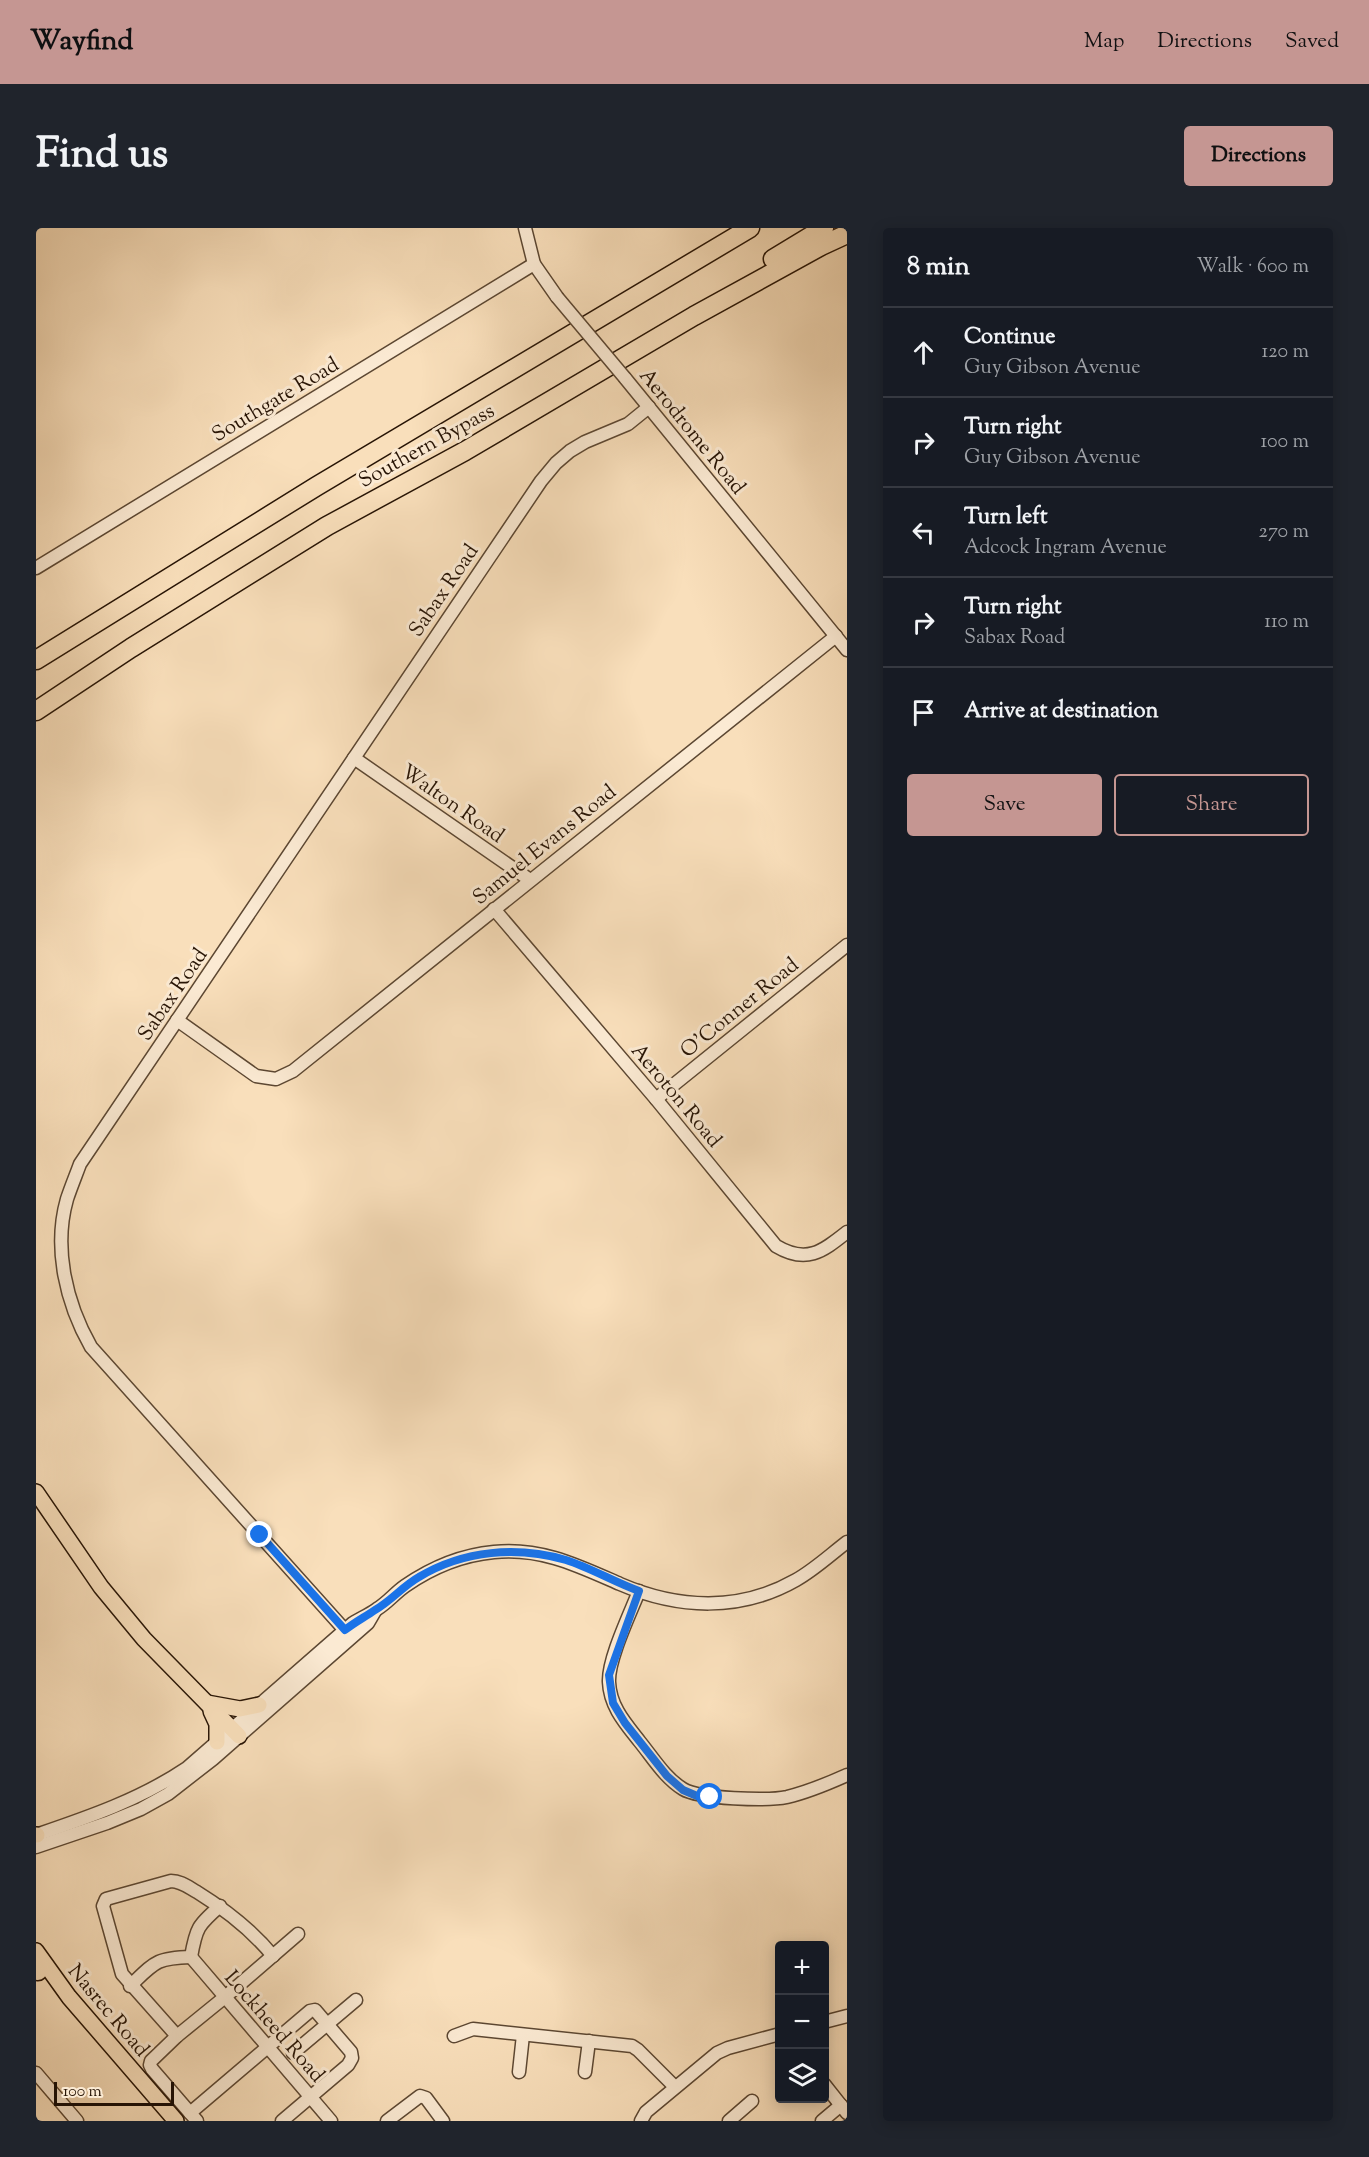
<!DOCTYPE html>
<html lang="en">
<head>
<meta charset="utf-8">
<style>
	:root { --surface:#171b24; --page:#20242c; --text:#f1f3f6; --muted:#9ea1a6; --line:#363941; --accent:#c59692 }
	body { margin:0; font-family:"Sorts Mill Goudy",serif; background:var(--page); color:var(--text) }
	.controls { position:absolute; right:18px; bottom:18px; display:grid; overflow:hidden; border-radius:6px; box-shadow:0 3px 15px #0003 }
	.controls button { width:54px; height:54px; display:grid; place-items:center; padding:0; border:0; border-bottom:2px solid var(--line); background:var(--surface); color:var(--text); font:30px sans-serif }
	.scale { position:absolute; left:18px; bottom:15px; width:120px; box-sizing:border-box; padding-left:6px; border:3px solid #271405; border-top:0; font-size:16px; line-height:21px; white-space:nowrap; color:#271405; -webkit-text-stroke:4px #fbead3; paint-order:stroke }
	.stop { position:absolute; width:18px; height:18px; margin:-14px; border:4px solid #1a73e8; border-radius:50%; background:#fff }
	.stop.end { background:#1a73e8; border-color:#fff; box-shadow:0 2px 6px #0008 }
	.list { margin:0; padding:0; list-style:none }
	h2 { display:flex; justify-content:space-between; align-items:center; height:78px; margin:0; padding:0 24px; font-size:26px }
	h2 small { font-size:20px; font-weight:400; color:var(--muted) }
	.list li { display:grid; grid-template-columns:39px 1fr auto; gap:18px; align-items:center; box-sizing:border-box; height:90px; padding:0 24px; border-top:2px solid var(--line) }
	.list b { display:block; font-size:22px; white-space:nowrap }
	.list p { margin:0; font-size:20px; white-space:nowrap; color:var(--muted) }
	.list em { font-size:20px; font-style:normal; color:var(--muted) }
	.actions { display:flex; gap:12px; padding:18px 24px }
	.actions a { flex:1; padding:14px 0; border:2px solid var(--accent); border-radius:6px; text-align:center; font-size:21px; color:var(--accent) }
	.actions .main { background:var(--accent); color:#111 }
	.icon { flex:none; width:33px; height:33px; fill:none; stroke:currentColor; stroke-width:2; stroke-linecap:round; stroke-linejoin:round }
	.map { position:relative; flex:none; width:811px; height:1893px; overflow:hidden; border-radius:6px }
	header { display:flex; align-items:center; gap:36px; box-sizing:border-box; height:84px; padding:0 30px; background:var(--accent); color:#111 }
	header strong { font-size:28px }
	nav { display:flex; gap:33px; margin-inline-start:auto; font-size:21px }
	.intro { display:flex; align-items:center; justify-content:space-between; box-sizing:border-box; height:144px; padding:0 36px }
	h1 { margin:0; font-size:42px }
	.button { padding:15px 27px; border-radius:6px; background:var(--accent); color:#111; font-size:21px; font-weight:700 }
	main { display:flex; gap:36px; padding:0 36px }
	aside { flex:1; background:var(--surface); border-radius:6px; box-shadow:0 3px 15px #0003 }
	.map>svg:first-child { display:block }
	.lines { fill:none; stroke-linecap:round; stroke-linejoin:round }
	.minor-casing { stroke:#5c4732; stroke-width:15 }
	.major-casing { stroke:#271405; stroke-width:18 }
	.highway-casing { stroke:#271405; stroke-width:21 }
	.minor { stroke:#fbead3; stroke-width:12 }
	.major { stroke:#f9dfbb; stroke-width:15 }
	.highway { stroke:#f9dfbb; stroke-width:18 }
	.minor-bridge-casing { stroke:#5c4732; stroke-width:15; stroke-linecap:butt }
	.minor-bridge { stroke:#fbead3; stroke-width:12 }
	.route { stroke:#1a73e8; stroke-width:8 }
	.labels { text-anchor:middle; stroke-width:6; stroke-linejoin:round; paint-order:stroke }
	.street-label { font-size:21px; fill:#271405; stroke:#fbead3 }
</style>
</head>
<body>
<header>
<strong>Wayfind</strong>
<nav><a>Map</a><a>Directions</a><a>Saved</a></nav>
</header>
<div class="intro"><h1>Find us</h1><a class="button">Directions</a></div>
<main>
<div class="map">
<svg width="811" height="1893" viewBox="0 0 811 1893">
	<rect width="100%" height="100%" fill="#f9dfbb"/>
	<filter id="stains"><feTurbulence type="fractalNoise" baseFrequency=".00333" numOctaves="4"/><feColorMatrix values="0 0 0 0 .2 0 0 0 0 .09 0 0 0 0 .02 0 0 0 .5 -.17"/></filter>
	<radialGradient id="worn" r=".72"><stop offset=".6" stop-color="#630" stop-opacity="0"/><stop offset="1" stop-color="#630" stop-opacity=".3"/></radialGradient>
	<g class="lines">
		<defs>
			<g id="minor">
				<polyline points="489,0 498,36 521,69"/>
				<polyline points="589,150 811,422"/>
				<polyline points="0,340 498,36"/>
				<polyline points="318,530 494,652"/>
				<path d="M458 681 620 871 740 1018C770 1036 786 1024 811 1004"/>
				<polyline points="141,792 220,848 240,851 257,843 800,408"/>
				<polyline points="620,871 811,717"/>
				<path d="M603 1363C594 1386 572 1431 573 1454 574 1479 590 1496 604 1514 617 1530 629 1550 647 1561 663 1571 732 1573 751 1569 772 1564 791 1556 811 1547"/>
				<path d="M315 1409 55 1119C30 1075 17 1020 31 971 35 959 40 947 44 936L505 253 520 235 534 223 549 214 592 196 613 179"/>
				<path d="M0 1607C53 1589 105 1571 151 1540L317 1395C325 1390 333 1387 341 1381 351 1375 359 1365 369 1358 395 1340 426 1327 458 1324 505 1319 543 1338 584 1356 642 1381 704 1384 760 1352 778 1342 794 1327 811 1314"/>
				<polyline points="0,1619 71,1595 105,1581 132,1566 177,1531 332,1395 339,1383"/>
				<polyline points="155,1729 295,1893"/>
				<path d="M155 1729C160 1700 162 1697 184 1678"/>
				<path d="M94 1758C119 1734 120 1730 155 1729"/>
				<polyline points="788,1794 811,1788"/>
				<path d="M141 1808 86 1746 67 1678 70 1671 135 1653C145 1653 152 1659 161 1664 190 1682 215 1701 237 1728"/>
				<polyline points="418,1808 437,1801 596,1818 602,1822 639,1859"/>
				<polyline points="257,1825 320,1772"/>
				<polyline points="483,1844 487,1807"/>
				<polyline points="549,1844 553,1813"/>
				<polyline points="0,1845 41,1893"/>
				<polyline points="788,1856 811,1885"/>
				<polyline points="154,1885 274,1783 279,1782 315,1824 316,1830 312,1837 246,1893"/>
				<polyline points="161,1893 116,1841 114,1837 115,1833 141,1808 189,1769 262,1706"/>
				<polyline points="351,1893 384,1868 390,1870 407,1893"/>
				<polyline points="605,1893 610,1884 681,1825 692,1820 744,1806"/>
				<polyline points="693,1893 716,1873"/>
				<polyline points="786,1893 805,1877"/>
			</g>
			<g id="major">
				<polyline points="0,1264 65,1359 108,1411 203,1508"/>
				<polyline points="171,1475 204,1481 223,1477"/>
				<polyline points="175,1483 181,1496 181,1514"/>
				<polyline points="0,1607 1,1607"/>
				<polyline points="0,1723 33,1769 140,1893"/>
			</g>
			<g id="highway">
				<polyline points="737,31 788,0"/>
				<polyline points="0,432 281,258 714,0"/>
				<polyline points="0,483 95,420 291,298 429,223 658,88 785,18 811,6"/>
				<polyline points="0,1741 2,1743"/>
			</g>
		</defs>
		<use href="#minor" class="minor-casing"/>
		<use href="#major" class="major-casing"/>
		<use href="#highway" class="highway-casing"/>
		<use href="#minor" class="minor"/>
		<use href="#major" class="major"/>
		<use href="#highway" class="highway"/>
		<defs>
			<polyline id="minor-bridge" points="521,69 589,150"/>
		</defs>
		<use href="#minor-bridge" class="minor-bridge-casing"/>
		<use href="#minor-bridge" class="minor-bridge"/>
	</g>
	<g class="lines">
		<path class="route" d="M224 1307 309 1402C319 1394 329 1389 339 1382 355 1373 367 1358 383 1349 428 1322 481 1318 530 1332 555 1340 578 1354 603 1363L573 1447 577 1475 589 1495 631 1548 647 1562 661 1568 674 1569"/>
	</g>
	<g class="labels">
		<g class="street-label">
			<text transform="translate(239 171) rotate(-31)" y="7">Southgate Road</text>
			<text transform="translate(657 203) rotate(51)" y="7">Aerodrome Road</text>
			<text transform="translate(390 217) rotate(-29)" y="7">Southern Bypass</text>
			<text transform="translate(407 362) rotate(-56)" y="7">Sabax Road</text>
			<text transform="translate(417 575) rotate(35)" y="7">Walton Road</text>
			<text transform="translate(508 616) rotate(-39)" y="7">Samuel Evans Road</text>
			<text transform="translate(136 766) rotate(-56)" y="7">Sabax Road</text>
			<text transform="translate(703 779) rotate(-39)" y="7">O'Conner Road</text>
			<text transform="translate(641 867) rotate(50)" y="7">Aeroton Road</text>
			<text transform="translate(73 1782) rotate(50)" y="7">Nasrec Road</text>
			<text transform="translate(239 1798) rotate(49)" y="7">Lockheed Road</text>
		</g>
	</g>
	<rect width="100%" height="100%" filter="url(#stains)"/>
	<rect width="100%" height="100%" fill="url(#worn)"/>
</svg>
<div class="controls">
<button>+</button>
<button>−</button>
<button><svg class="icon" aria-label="layers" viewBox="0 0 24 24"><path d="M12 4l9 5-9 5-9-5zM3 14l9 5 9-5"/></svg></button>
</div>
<div class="scale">100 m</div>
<div class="stop" style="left:674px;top:1569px"></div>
<div class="stop end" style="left:224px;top:1307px"></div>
</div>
<aside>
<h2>8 min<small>Walk · 600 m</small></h2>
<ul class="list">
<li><svg class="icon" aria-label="ahead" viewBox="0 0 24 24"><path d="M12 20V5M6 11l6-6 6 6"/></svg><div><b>Continue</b><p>Guy Gibson Avenue</p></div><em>120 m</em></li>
<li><svg class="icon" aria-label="right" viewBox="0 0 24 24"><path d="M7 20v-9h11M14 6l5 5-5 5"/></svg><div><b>Turn right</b><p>Guy Gibson Avenue</p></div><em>100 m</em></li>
<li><svg class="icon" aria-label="left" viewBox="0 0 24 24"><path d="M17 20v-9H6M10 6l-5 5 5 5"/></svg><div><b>Turn left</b><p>Adcock Ingram Avenue</p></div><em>270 m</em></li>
<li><svg class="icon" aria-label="right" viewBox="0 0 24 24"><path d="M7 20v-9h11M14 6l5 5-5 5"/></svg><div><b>Turn right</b><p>Sabax Road</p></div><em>110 m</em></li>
<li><svg class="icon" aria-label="arrive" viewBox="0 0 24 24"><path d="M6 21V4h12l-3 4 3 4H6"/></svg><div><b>Arrive at destination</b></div></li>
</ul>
<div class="actions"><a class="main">Save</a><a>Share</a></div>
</aside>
</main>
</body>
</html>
